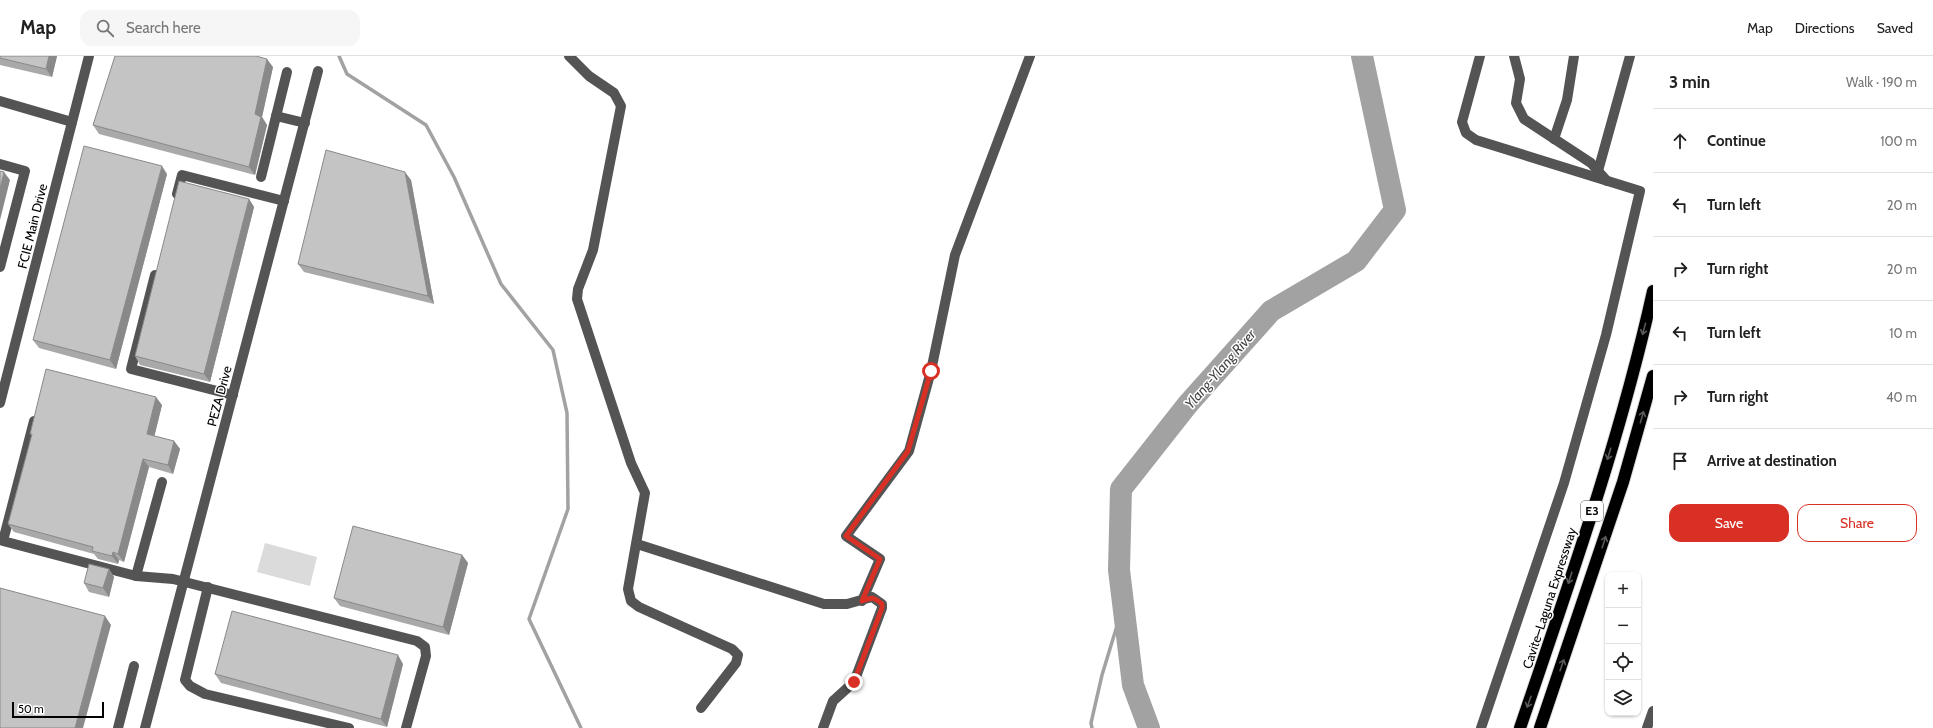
<!DOCTYPE html>
<html lang="en">
<head>
<meta charset="utf-8">
<style>
	:root { --surface:#fff; --page:#f6f6f6; --text:#222; --muted:#767676; --line:#e0e0e0; --accent:#d93025 }
	body { margin:0; font-family:Cabin,sans-serif; background:var(--page); color:var(--text) }
	.controls { position:absolute; right:12px; bottom:12px; display:grid; overflow:hidden; border-radius:8px; box-shadow:0 1px 3px #0004 }
	.controls button { width:36px; height:36px; display:grid; place-items:center; padding:0; border:0; border-bottom:1px solid var(--line); background:var(--surface); color:var(--text); font:20px sans-serif }
	.scale { position:absolute; left:12px; bottom:10px; width:92px; box-sizing:border-box; padding-left:4px; border:2px solid #000; border-top:0; font-size:11px; line-height:14px; white-space:nowrap; color:#000; -webkit-text-stroke:3px #fff; paint-order:stroke }
	.stop { position:absolute; width:12px; height:12px; margin:-9px; border:3px solid #d93025; border-radius:50%; background:#fff }
	.stop.end { background:#d93025; border-color:#fff; box-shadow:0 1px 4px #0008 }
	.list { margin:0; padding:0; list-style:none }
	h2 { display:flex; justify-content:space-between; align-items:center; height:52px; margin:0; padding:0 16px; font-size:17px }
	h2 small { font-size:13px; font-weight:400; color:var(--muted) }
	.list li { display:grid; grid-template-columns:26px 1fr auto; gap:12px; align-items:center; box-sizing:border-box; height:64px; padding:0 16px; border-top:1px solid var(--line) }
	.list b { display:block; font-size:15px; white-space:nowrap }
	.list em { font-size:13px; font-style:normal; color:var(--muted) }
	.actions { display:flex; gap:8px; padding:12px 16px }
	.actions a { flex:1; padding:9px 0; border:1px solid var(--accent); border-radius:12px; text-align:center; font-size:14px; color:var(--accent) }
	.actions .main { background:var(--accent); color:#fff }
	.icon { flex:none; width:22px; height:22px; fill:none; stroke:currentColor; stroke-width:2; stroke-linecap:round; stroke-linejoin:round }
	.map { position:relative; flex:none; width:1653px; height:672px; overflow:hidden }
	header { display:flex; align-items:center; gap:24px; box-sizing:border-box; height:56px; padding:0 20px; background:var(--surface); border-bottom:1px solid var(--line) }
	header strong { font-size:19px }
	nav { display:flex; gap:22px; margin-inline-start:auto; font-size:14px }
	.search { width:280px; height:36px; background:var(--page); display:flex; align-items:center; gap:10px; box-sizing:border-box; padding:0 14px; border-radius:12px; color:var(--muted); font-size:15px }
	main { display:flex }
	aside { flex:1; background:var(--surface) }
	.map>svg:first-child { display:block }
	.green { fill:#dbdbdb }
	.lines { fill:none; stroke-linecap:round; stroke-linejoin:round }
	.stream { stroke:#a2a2a2; stroke-width:3.5 }
	.river { stroke:#a2a2a2; stroke-width:22 }
	.highway-casing { stroke:#dbdbdb; stroke-width:14 }
	.minor { stroke:#545454; stroke-width:10 }
	.highway { stroke:#000; stroke-width:12 }
	.wall { fill:#a9a9a9 }
	.shaded-wall { fill:#898989 }
	.building { fill:#c4c4c4; stroke:#898989 }
	.oneway { stroke:#595959 }
	.route { stroke:#d93025; stroke-width:5 }
	.labels { text-anchor:middle; stroke-width:3; stroke-linejoin:round; paint-order:stroke }
	.shield { fill:#fff; stroke:#4c4c4c; stroke-width:1 }
	.shield-label { font-size:12px; font-weight:bold; fill:#000 }
	.street-label { font-size:13px; fill:#000; stroke:#fff }
	.water-label { font-size:14px; font-style:italic; fill:#434343; stroke:#fff }
</style>
</head>
<body>
<header>
<strong>Map</strong>
<div class="search"><svg class="icon" aria-label="search" viewBox="0 0 24 24"><circle cx="10" cy="10" r="6"/><path d="M15 15l6 6"/></svg>Search here</div>
<nav><a>Map</a><a>Directions</a><a>Saved</a></nav>
</header>
<main>
<div class="map">
<svg width="1653" height="672" viewBox="0 0 1653 672">
	<rect width="100%" height="100%" fill="#fff"/>
	<polygon class="green" points="265,487 317,501 310,530 257,516"/>
	<g class="lines">
		<g class="stream">
			<polyline points="339,0 347,18 426,69 454,121 501,228 553,294 567,357 568,453 529,563 581,672"/>
			<polyline points="1092,672 1091,667 1102,619 1123,550"/>
		</g>
		<polyline class="river" points="1149,672 1133,629 1119,514 1121,433 1188,348 1271,255 1356,205 1395,154 1362,0"/>
		<defs>
			<g id="highway">
				<path d="M1520 672C1569 528 1620 384 1653 235"/>
				<polyline points="1540,672 1623,426 1653,320"/>
			</g>
		</defs>
		<use href="#highway" class="highway-casing"/>
		<g class="minor">
			<polyline points="569,0 589,20 614,37 621,50 593,194 578,233 577,243 631,407 645,437 628,533 631,545 639,551 732,593 738,599 736,607 701,652"/>
			<polyline points="1480,0 1462,66 1466,77 1476,84 1640,135 1606,279 1564,427 1481,672"/>
			<polyline points="1514,0 1520,23 1516,47 1524,63 1591,107 1607,125"/>
			<polyline points="0,45 72,66"/>
			<polyline points="276,60 305,67"/>
			<polyline points="1554,83 1567,44 1574,0"/>
			<polyline points="0,108 25,115 0,211"/>
			<polyline points="1598,115 1630,0"/>
			<polyline points="261,121 287,16"/>
			<polyline points="177,138 182,119 284,145"/>
			<polyline points="155,219 131,313 233,339"/>
			<polyline points="0,347 89,0"/>
			<polyline points="34,365 3,485 136,520 173,523 417,585 425,591 426,600 406,672"/>
			<polyline points="637,488 824,548 847,548 872,541 882,548 882,552 854,626 833,645 823,672"/>
			<polyline points="136,520 162,426"/>
			<polyline points="208,531 185,624 190,630 205,638 349,672"/>
			<polyline points="862,545 880,503 846,480 909,395 931,315 955,199 1030,0"/>
			<polyline points="118,672 134,610"/>
			<polyline points="145,672 318,15"/>
			<polyline points="1647,672 1653,655"/>
		</g>
		<use href="#highway" class="highway"/>
	</g>
	<g class="wall">
		<polygon points="0,0 57,0 52,21 0,9"/>
		<polygon points="273,11 262,61 267,69 255,119 99,78 93,69"/>
		<polygon points="167,118 116,313 39,292 33,284"/>
		<polygon points="411,124 434,248 304,216 298,208"/>
		<polygon points="249,143 254,151 210,326 140,309 135,300"/>
		<polygon points="162,349 154,380 174,385 180,393 173,418 149,411 124,506 119,504 118,508 98,503 94,498 14,476 8,468 32,380 30,378"/>
		<polygon points="462,499 468,507 449,579 340,550 334,542"/>
		<polygon points="109,513 114,521 109,541 89,536 84,527"/>
		<polygon points="403,608 387,671 221,627 215,618"/>
	</g>
	<g class="shaded-wall">
		<polygon points="49,0 57,0 52,21 46,13"/>
		<polygon points="267,3 273,11 262,61 267,69 255,119 249,111 255,58"/>
		<polygon points="162,110 167,118 116,313 110,304"/>
		<polygon points="4,116 10,124 0,164 0,133"/>
		<polygon points="405,116 411,124 434,248 428,240"/>
		<polygon points="249,143 254,151 210,326 204,318"/>
		<polygon points="156,341 162,349 153,386 147,378"/>
		<polygon points="174,385 180,393 173,418 168,409"/>
		<polygon points="143,403 149,411 124,506 118,498"/>
		<polygon points="113,496 119,504 118,508 112,500"/>
		<polygon points="462,499 468,507 449,579 443,571"/>
		<polygon points="109,513 114,521 109,541 103,532"/>
		<polygon points="105,560 111,569 83,672 75,672"/>
		<polygon points="398,599 403,608 387,671 381,663"/>
	</g>
	<g class="building">
		<polygon points="0,0 49,0 46,13 0,2"/>
		<polygon points="115,0 256,0 267,3 255,58 261,61 249,111 93,69"/>
		<polygon points="84,90 162,110 110,304 33,284"/>
		<polygon points="326,94 405,116 428,240 298,208"/>
		<polygon points="0,115 4,116 0,133"/>
		<polygon points="179,125 249,143 204,318 135,300"/>
		<polygon points="46,313 156,341 147,378 174,385 168,409 143,403 118,498 113,496 112,500 92,495 93,491 8,468 32,378 30,378"/>
		<polygon points="353,470 462,499 443,571 334,542"/>
		<polygon points="89,508 109,513 103,532 84,527"/>
		<polygon points="0,532 105,560 75,672 0,672"/>
		<polygon points="232,555 398,599 381,663 215,618"/>
	</g>
	<defs><path id="oneway-shaft" d="M-6 0H5M1.5-3L5.5 0L1.5 3" fill="none" stroke-width="1.6" stroke-linecap="round" stroke-linejoin="round"/></defs>
	<g class="oneway">
		<use href="#oneway-shaft" transform="translate(1644 273) rotate(105)"/>
		<use href="#oneway-shaft" transform="translate(1642 361) rotate(-74)"/>
		<use href="#oneway-shaft" transform="translate(1609 398) rotate(107)"/>
		<use href="#oneway-shaft" transform="translate(1604 486) rotate(-72)"/>
		<use href="#oneway-shaft" transform="translate(1570 522) rotate(108)"/>
		<use href="#oneway-shaft" transform="translate(1562 609) rotate(-71)"/>
		<use href="#oneway-shaft" transform="translate(1529 646) rotate(109)"/>
	</g>
	<g class="lines">
		<path class="route" d="M854 626 882 552V548C874 541 872 541 862 545L880 503 846 480 908 395 931 315"/>
	</g>
	<g class="labels">
		<rect class="shield" x="1581" y="445" width="22" height="20" rx="3"/>
		<g class="shield-label">
			<text x="1592" y="459">E3</text>
		</g>
		<g class="street-label">
			<text transform="translate(32 170) rotate(-76)" y="5">FCIE Main Drive</text>
			<text transform="translate(219 340) rotate(-75)" y="5">PEZA Drive</text>
			<text transform="translate(1549 542) rotate(-72)" y="5">Cavite–Laguna Expressway</text>
		</g>
		<g class="water-label">
			<text transform="translate(1220 313) rotate(-49)" y="5">Ylang-Ylang River</text>
		</g>
	</g>
</svg>
<div class="controls">
<button>+</button>
<button>−</button>
<button><svg class="icon" aria-label="locate" viewBox="0 0 24 24"><circle cx="12" cy="12" r="6"/><path d="M12 2v4M12 18v4M2 12h4M18 12h4"/></svg></button>
<button><svg class="icon" aria-label="layers" viewBox="0 0 24 24"><path d="M12 4l9 5-9 5-9-5zM3 14l9 5 9-5"/></svg></button>
</div>
<div class="scale">50 m</div>
<div class="stop" style="left:931px;top:315px"></div>
<div class="stop end" style="left:854px;top:626px"></div>
</div>
<aside>
<h2>3 min<small>Walk · 190 m</small></h2>
<ul class="list">
<li><svg class="icon" aria-label="ahead" viewBox="0 0 24 24"><path d="M12 20V5M6 11l6-6 6 6"/></svg><div><b>Continue</b></div><em>100 m</em></li>
<li><svg class="icon" aria-label="left" viewBox="0 0 24 24"><path d="M17 20v-9H6M10 6l-5 5 5 5"/></svg><div><b>Turn left</b></div><em>20 m</em></li>
<li><svg class="icon" aria-label="right" viewBox="0 0 24 24"><path d="M7 20v-9h11M14 6l5 5-5 5"/></svg><div><b>Turn right</b></div><em>20 m</em></li>
<li><svg class="icon" aria-label="left" viewBox="0 0 24 24"><path d="M17 20v-9H6M10 6l-5 5 5 5"/></svg><div><b>Turn left</b></div><em>10 m</em></li>
<li><svg class="icon" aria-label="right" viewBox="0 0 24 24"><path d="M7 20v-9h11M14 6l5 5-5 5"/></svg><div><b>Turn right</b></div><em>40 m</em></li>
<li><svg class="icon" aria-label="arrive" viewBox="0 0 24 24"><path d="M6 21V4h12l-3 4 3 4H6"/></svg><div><b>Arrive at destination</b></div></li>
</ul>
<div class="actions"><a class="main">Save</a><a>Share</a></div>
</aside>
</main>
</body>
</html>
